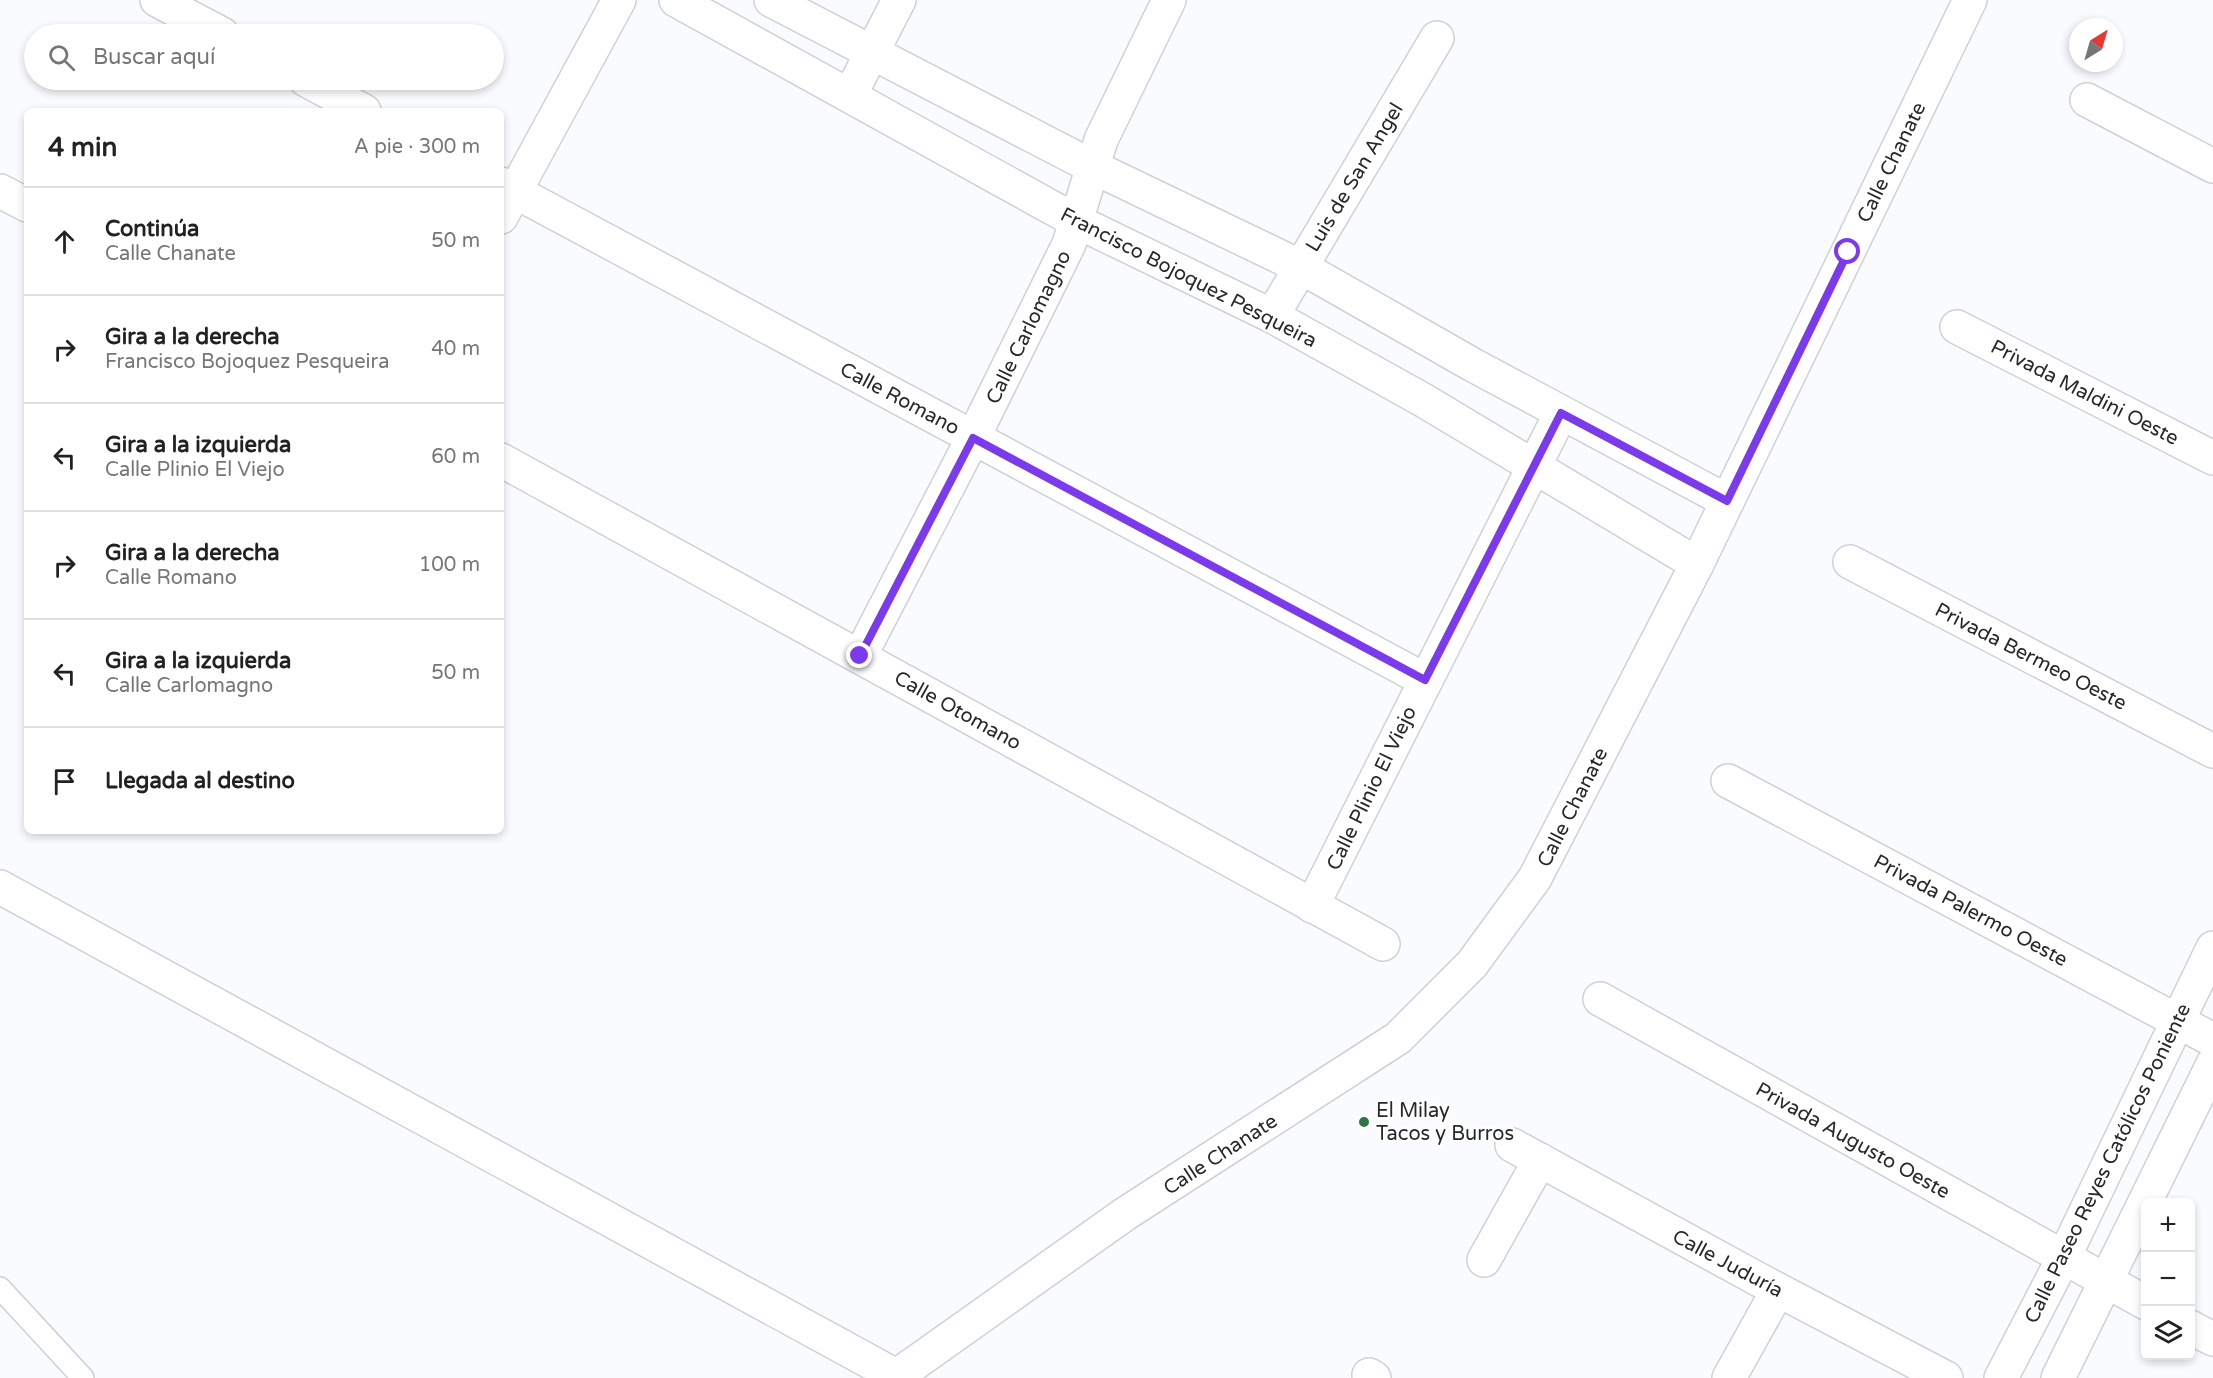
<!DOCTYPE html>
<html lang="es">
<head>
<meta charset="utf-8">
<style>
	:root { --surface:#fff; --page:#f6f6f6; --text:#222; --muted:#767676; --line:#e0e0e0 }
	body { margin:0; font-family:"Varela Round",sans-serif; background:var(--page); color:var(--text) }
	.controls { position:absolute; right:18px; bottom:18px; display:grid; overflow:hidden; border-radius:9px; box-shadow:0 3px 9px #0003 }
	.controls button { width:54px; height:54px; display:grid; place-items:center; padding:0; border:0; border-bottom:2px solid var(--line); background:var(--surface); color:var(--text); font:30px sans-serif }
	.compass { position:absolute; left:2069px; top:18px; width:54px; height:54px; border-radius:50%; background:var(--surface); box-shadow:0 3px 9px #0003; rotate:37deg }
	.stop { position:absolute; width:18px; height:18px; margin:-14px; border:4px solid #7c3aed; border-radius:50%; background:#fff }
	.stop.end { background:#7c3aed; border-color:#fff; box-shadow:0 2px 6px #0008 }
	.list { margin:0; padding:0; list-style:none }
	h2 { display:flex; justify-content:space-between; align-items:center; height:78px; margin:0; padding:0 24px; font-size:26px }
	h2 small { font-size:20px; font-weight:400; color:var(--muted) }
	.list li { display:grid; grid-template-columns:39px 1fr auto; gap:18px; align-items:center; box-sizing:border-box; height:108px; padding:0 24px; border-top:2px solid var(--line) }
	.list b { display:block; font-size:22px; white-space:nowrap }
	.list p { margin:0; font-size:20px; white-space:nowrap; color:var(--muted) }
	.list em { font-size:20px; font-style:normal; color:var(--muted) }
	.icon { flex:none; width:33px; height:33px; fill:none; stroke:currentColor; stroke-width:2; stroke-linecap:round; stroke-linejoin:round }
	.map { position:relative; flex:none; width:2213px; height:1378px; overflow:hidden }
	.search { position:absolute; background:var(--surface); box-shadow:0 3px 9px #0003; left:24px; top:24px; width:480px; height:66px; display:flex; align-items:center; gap:15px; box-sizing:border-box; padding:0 21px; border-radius:33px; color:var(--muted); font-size:22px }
	.panel { position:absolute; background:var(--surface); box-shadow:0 3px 9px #0003; left:24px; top:108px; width:480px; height:726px; border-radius:9px }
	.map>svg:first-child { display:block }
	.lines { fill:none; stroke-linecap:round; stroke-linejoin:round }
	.service-casing { stroke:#ced1d9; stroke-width:24 }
	.minor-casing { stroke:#ced1d9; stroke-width:36 }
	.tertiary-casing { stroke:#ced1d9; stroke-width:36 }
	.service { stroke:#fff; stroke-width:21 }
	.minor { stroke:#fff; stroke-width:33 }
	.tertiary { stroke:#fff; stroke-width:33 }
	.route { stroke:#7c3aed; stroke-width:8 }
	.poi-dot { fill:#2d7644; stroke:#fff; stroke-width:2 }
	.labels { text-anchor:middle; stroke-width:5; stroke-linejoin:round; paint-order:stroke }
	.street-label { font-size:20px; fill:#26282a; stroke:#fff }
	.poi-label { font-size:20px; fill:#26282a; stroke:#fff; text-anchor:start }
</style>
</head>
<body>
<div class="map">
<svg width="2213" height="1378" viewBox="0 0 2213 1378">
	<rect width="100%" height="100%" fill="#fafbfe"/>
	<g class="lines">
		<defs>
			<polyline id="service" points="0,1288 83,1378"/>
			<g id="minor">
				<polyline points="157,0 222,34"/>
				<polyline points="676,0 1076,221 1272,316 1423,400 1697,564"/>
				<polyline points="771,0 1093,167 1301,267 1473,365 1727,501"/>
				<polyline points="306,80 364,111"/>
				<polyline points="850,95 899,0"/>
				<polyline points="2087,100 2213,166"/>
				<polyline points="501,184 1425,680"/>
				<polyline points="0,191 27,205"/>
				<polyline points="501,217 619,0"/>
				<polyline points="1272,316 1437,38"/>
				<polyline points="1957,327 2213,458"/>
				<polyline points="501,460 1383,944"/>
				<polyline points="1850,562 2213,751"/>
				<polyline points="860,656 973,438 1069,244 1101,140 1169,0"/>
				<polyline points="1728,781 2213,1040"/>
				<polyline points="0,887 896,1376"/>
				<polyline points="1312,906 1561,413"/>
				<polyline points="1600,999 2146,1303"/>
				<polyline points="1512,1145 1765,1283 1946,1378"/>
				<polyline points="1484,1260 1540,1160"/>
				<polyline points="2190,1327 2213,1339"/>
				<polyline points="1369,1375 1374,1378"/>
				<polyline points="1729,1378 1778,1290"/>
				<polyline points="2001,1378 2064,1257 2213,948"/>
				<polyline points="2058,1378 2213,1064"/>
			</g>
			<polyline id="tertiary" points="894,1378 1125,1214 1398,1038 1472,964 1535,878 1697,564 1970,0"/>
		</defs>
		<use href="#service" class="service-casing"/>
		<use href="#minor" class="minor-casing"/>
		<use href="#tertiary" class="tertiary-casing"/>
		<use href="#service" class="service"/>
		<use href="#minor" class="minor"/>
		<use href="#tertiary" class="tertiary"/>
	</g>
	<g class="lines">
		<polyline class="route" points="860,656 973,438 1425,680 1561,413 1727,501 1848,252"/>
	</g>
	<circle class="poi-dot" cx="1364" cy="1122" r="6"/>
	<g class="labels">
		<g class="street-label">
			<text transform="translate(1891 162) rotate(-64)" y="7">Calle Chanate</text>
			<text transform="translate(1354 177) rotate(-59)" y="7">Luis de San Angel</text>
			<text transform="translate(1189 277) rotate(27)" y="7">Francisco Bojoquez Pesqueira</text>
			<text transform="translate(1028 327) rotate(-64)" y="7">Calle Carlomagno</text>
			<text transform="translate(2085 392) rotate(27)" y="7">Privada Maldini Oeste</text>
			<text transform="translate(900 398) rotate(28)" y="7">Calle Romano</text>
			<text transform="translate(2031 656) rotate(27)" y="7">Privada Bermeo Oeste</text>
			<text transform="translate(958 710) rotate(29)" y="7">Calle Otomano</text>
			<text transform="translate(1371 788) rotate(-64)" y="7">Calle Plinio El Viejo</text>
			<text transform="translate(1572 807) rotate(-63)" y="7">Calle Chanate</text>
			<text transform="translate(1971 910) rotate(28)" y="7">Privada Palermo Oeste</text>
			<text transform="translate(1853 1140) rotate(29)" y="7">Privada Augusto Oeste</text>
			<text transform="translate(1220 1154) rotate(-33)" y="7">Calle Chanate</text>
			<text transform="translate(2107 1163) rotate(-64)" y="7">Calle Paseo Reyes Católicos Poniente</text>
			<text transform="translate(1728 1263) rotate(28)" y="7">Calle Juduría</text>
		</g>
		<g class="poi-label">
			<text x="1376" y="1117">El Milay<tspan x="1376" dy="23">Tacos y Burros</tspan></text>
		</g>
	</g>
</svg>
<div class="controls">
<button>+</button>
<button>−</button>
<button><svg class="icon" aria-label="layers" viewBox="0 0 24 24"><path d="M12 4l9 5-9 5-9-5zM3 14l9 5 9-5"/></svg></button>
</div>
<svg class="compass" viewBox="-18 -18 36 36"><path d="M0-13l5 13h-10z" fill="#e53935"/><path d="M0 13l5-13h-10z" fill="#767676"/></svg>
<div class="stop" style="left:1848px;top:252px"></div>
<div class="stop end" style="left:860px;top:656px"></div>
<div class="search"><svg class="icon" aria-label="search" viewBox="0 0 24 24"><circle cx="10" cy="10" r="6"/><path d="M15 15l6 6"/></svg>Buscar aquí</div>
<section class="panel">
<h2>4 min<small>A pie · 300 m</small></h2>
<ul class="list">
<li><svg class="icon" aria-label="ahead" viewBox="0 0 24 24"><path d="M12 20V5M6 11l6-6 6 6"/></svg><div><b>Continúa</b><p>Calle Chanate</p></div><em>50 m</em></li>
<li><svg class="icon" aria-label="right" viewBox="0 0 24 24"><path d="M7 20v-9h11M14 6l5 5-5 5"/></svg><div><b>Gira a la derecha</b><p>Francisco Bojoquez Pesqueira</p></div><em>40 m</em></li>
<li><svg class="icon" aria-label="left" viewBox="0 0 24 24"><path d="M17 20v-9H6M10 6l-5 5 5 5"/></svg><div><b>Gira a la izquierda</b><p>Calle Plinio El Viejo</p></div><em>60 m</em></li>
<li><svg class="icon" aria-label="right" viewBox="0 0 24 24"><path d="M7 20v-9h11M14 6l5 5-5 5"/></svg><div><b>Gira a la derecha</b><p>Calle Romano</p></div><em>100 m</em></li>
<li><svg class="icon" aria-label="left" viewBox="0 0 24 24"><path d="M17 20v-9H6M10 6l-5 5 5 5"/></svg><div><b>Gira a la izquierda</b><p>Calle Carlomagno</p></div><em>50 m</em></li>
<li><svg class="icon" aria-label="arrive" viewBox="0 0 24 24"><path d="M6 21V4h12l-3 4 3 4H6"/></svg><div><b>Llegada al destino</b></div></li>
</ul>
</section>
</div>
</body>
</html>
